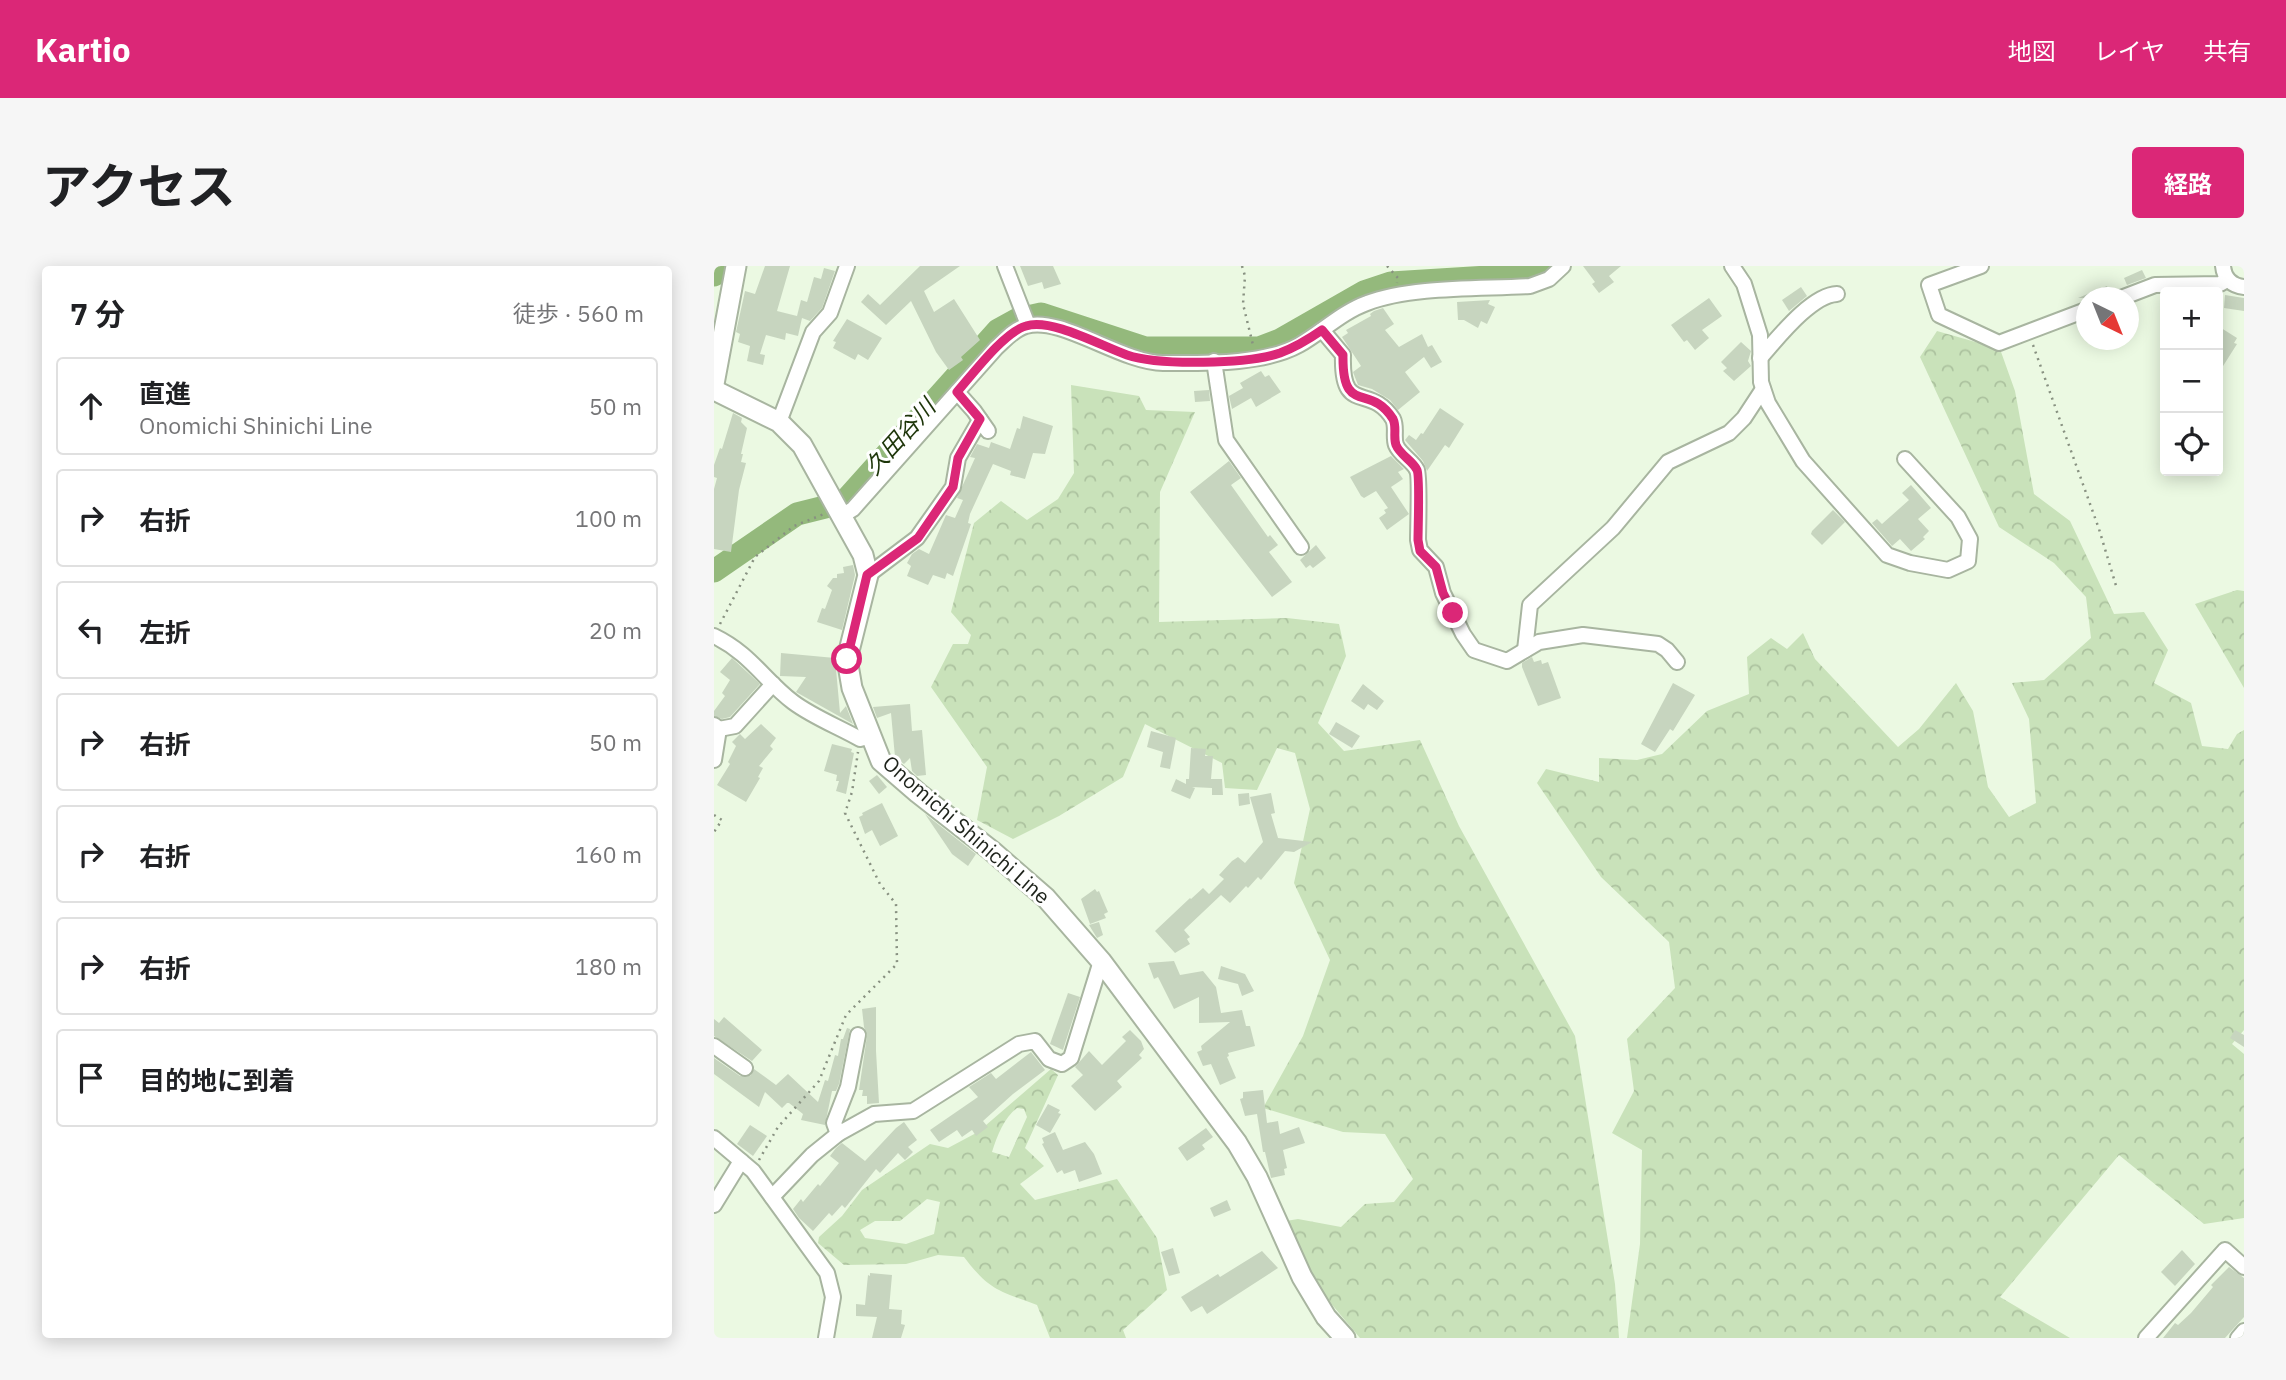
<!DOCTYPE html>
<html lang="ja">
<head>
<meta charset="utf-8">
<style>
	:root { --surface:#fff; --page:#f6f6f6; --text:#202124; --muted:#757577; --line:#e0e0e0; --accent:#db2777 }
	body { margin:0; font-family:"IBM Plex Sans","Noto Sans JP",sans-serif; background:var(--page); color:var(--text) }
	.controls { position:absolute; right:21px; top:21px; display:grid; overflow:hidden; border-radius:7px; box-shadow:0 4px 18px #0003 }
	.controls button { width:63px; height:63px; display:grid; place-items:center; padding:0; border:0; border-bottom:2px solid var(--line); background:var(--surface); color:var(--text); font:35px sans-serif }
	.compass { position:absolute; left:1362px; top:21px; width:63px; height:63px; border-radius:50%; background:var(--surface); box-shadow:0 4px 18px #0003; rotate:137deg }
	.stop { position:absolute; width:21px; height:21px; margin:-16px; border:5px solid #db2777; border-radius:50%; background:#fff }
	.stop.end { background:#db2777; border-color:#fff; box-shadow:0 2px 7px #0008 }
	.list { margin:0; padding:0; list-style:none }
	h2 { display:flex; justify-content:space-between; align-items:center; height:91px; margin:0; padding:0 28px; font-size:30px }
	h2 small { font-size:23px; font-weight:400; color:var(--muted) }
	.list li { display:grid; grid-template-columns:46px 1fr auto; gap:21px; align-items:center; box-sizing:border-box; height:98px; margin:0 14px 14px; padding:0 14px; border:2px solid var(--line); border-radius:7px }
	.list b { display:block; font-size:26px; white-space:nowrap }
	.list p { margin:0; font-size:23px; white-space:nowrap; color:var(--muted) }
	.list em { font-size:23px; font-style:normal; color:var(--muted) }
	.icon { flex:none; width:38px; height:38px; fill:none; stroke:currentColor; stroke-width:2; stroke-linecap:round; stroke-linejoin:round }
	.map { position:relative; flex:none; width:1530px; height:1072px; overflow:hidden; border-radius:7px }
	header { display:flex; align-items:center; gap:42px; box-sizing:border-box; height:98px; padding:0 35px; background:var(--accent); color:#fff }
	header strong { font-size:33px }
	nav { display:flex; gap:38px; margin-inline-start:auto; font-size:24px }
	.intro { display:flex; align-items:center; justify-content:space-between; box-sizing:border-box; height:168px; padding:0 42px }
	h1 { margin:0; font-size:49px }
	.button { padding:18px 32px; border-radius:7px; background:var(--accent); color:#fff; font-size:24px; font-weight:700 }
	main { display:flex; gap:42px; padding:0 42px }
	aside { flex:1; background:var(--surface); border-radius:7px; box-shadow:0 4px 18px #0003 }
	.map>svg:first-child { display:block }
	.forest { fill:url(#forest-crowns); fill-rule:evenodd }
	.lines { fill:none; stroke-linecap:round; stroke-linejoin:round }
	.river { stroke:#94b97c; stroke-width:23 }
	.building { fill:#c7d5bf }
	.minor-casing { stroke:#a8b5a0; stroke-width:18 }
	.secondary-casing { stroke:#a8b5a0; stroke-width:23 }
	.path { stroke:#889181; stroke-width:2.5; stroke-dasharray:2 5; stroke-linecap:butt }
	.minor { stroke:#fff; stroke-width:14 }
	.secondary { stroke:#fff; stroke-width:19 }
	.route { stroke:#db2777; stroke-width:9 }
	.labels { text-anchor:middle; stroke-width:6; stroke-linejoin:round; paint-order:stroke }
	.street-label { font-size:21px; fill:#1e231b; stroke:#fff }
	.water-label { font-size:23px; font-style:italic; fill:#1d3509; stroke:#fff }
</style>
</head>
<body>
<header>
<strong>Kartio</strong>
<nav><a>地図</a><a>レイヤ</a><a>共有</a></nav>
</header>
<div class="intro"><h1>アクセス</h1><a class="button">経路</a></div>
<main>
<aside>
<h2>7 分<small>徒歩 · 560 m</small></h2>
<ul class="list">
<li><svg class="icon" aria-label="ahead" viewBox="0 0 24 24"><path d="M12 20V5M6 11l6-6 6 6"/></svg><div><b>直進</b><p>Onomichi Shinichi Line</p></div><em>50 m</em></li>
<li><svg class="icon" aria-label="right" viewBox="0 0 24 24"><path d="M7 20v-9h11M14 6l5 5-5 5"/></svg><div><b>右折</b></div><em>100 m</em></li>
<li><svg class="icon" aria-label="left" viewBox="0 0 24 24"><path d="M17 20v-9H6M10 6l-5 5 5 5"/></svg><div><b>左折</b></div><em>20 m</em></li>
<li><svg class="icon" aria-label="right" viewBox="0 0 24 24"><path d="M7 20v-9h11M14 6l5 5-5 5"/></svg><div><b>右折</b></div><em>50 m</em></li>
<li><svg class="icon" aria-label="right" viewBox="0 0 24 24"><path d="M7 20v-9h11M14 6l5 5-5 5"/></svg><div><b>右折</b></div><em>160 m</em></li>
<li><svg class="icon" aria-label="right" viewBox="0 0 24 24"><path d="M7 20v-9h11M14 6l5 5-5 5"/></svg><div><b>右折</b></div><em>180 m</em></li>
<li><svg class="icon" aria-label="arrive" viewBox="0 0 24 24"><path d="M6 21V4h12l-3 4 3 4H6"/></svg><div><b>目的地に到着</b></div></li>
</ul>
</aside>
<div class="map">
<svg width="1530" height="1072" viewBox="0 0 1530 1072">
	<defs>
		<pattern id="forest-crowns" width="20" height="18" patternUnits="userSpaceOnUse" patternTransform="scale(1.75)"><rect width="20" height="18" fill="#c9e2ba"/><path d="M2 6a3 3 0 1 1 6 0M12 15a3 3 0 1 1 6 0" fill="none" stroke="#acc29f"/></pattern>
	</defs>
	<rect width="100%" height="100%" fill="#ebf9e2"/>
	<g class="forest">
		<polygon points="1223,65 1286,83 1301,125 1320,228 1356,255 1400,348 1430,346 1454,384 1440,417 1477,437 1488,480 1514,483 1523,468 1530,464 1530,764 1518,778 1530,788 1530,952 1490,958 1405,889 1286,1031 1356,1072 913,1072 926,978 928,884 898,867 920,825 913,773 961,722 955,676 887,611 823,517 832,503 885,516 885,492 923,494 948,488 993,445 1035,428 1033,391 1057,372 1073,383 1089,367 1101,393 1184,481 1205,463 1242,417 1259,445 1274,521 1295,551 1322,537 1315,453 1298,417 1330,414 1377,372 1372,331 1340,297 1285,261 1206,91"/>
		<polygon points="357,119 425,130 432,144 481,146 446,226 445,356 573,352 625,358 632,390 604,457 630,485 706,474 745,560 861,770 901,1018 905,1072 646,1072 599,1016 572,955 584,953 627,961 651,938 680,936 699,913 671,868 629,866 549,842 589,770 616,694 580,617 596,543 581,487 563,482 543,524 511,522 508,497 431,458 409,511 345,550 299,573 263,554 273,501 217,421 239,378 254,378 257,369 237,346 260,257 287,235 313,254 344,233 360,207"/>
		<polygon points="1523,324 1530,325 1530,422 1481,338"/>
		<path d="M337 803 344 809 311 882 330 900 306 918 321 934 403 913 443 972 453 1024 409 1064 412 1072H336L323 1039C285 1025 275 1024 250 991L224 989 192 998 130 999 104 977 105 971 128 950 148 924 216 878 234 882 264 866ZM303 842 310 843 313 851 295 891 278 886C283 870 290 852 303 842ZM213 933 226 936 220 968 192 978 151 972 146 964 161 955H186Z"/>
	</g>
	<g class="lines">
		<g class="river">
			<polyline points="0,9 3,0"/>
			<polyline points="125,238 129,237 284,64 304,53 327,48 431,82 545,82 566,74 650,26 677,17 822,8 832,0"/>
			<polyline points="0,305 83,248 111,241"/>
		</g>
	</g>
	<g class="building">
		<polygon points="51,0 76,0 63,45 83,50 87,34 93,36 100,11 107,13 110,2 121,5 108,42 96,55 88,52 84,70 72,67 71,74 52,69 46,88 51,89 49,99 33,95 36,80 24,76 26,68 22,66 31,25 41,28"/>
		<polygon points="206,0 246,0 210,25 220,46 240,33 266,74 247,91 249,94 235,104 222,86 197,35 172,59 147,36 154,28 166,39"/>
		<polygon points="306,0 339,0 347,18 330,23 328,16 314,20"/>
		<polygon points="869,0 907,0 895,10 900,16 885,27 878,18 881,16"/>
		<polygon points="1428,4 1432,12 1413,19 1410,12"/>
		<polygon points="1393,20 1396,29 1391,32 1364,32"/>
		<polygon points="1087,21 1093,30 1075,45 1068,34"/>
		<polygon points="1511,29 1530,32 1530,45 1510,42"/>
		<polygon points="995,32 1008,50 988,64 995,72 981,84 973,74 970,76 957,59"/>
		<polygon points="776,34 774,38 781,41 773,58 767,55 764,62 750,54 744,54 743,36"/>
		<polygon points="669,42 680,58 671,64 685,81 708,68 714,81 718,79 728,96 717,102 710,91 691,106 706,126 684,144 676,134 658,123 644,119 639,106 647,100 628,71 634,67 632,64 657,50 656,48 660,45"/>
		<polygon points="133,53 168,72 154,94 144,88 141,94 119,82 122,76 119,75"/>
		<polygon points="1504,60 1523,72 1520,77 1523,78 1504,108"/>
		<polygon points="1027,76 1037,85 1034,95 1037,100 1020,115 1009,105 1013,102 1007,96"/>
		<polygon points="547,105 551,111 555,109 567,126 542,141 537,132 518,143 515,130 529,122 526,117"/>
		<polygon points="495,124 496,135 481,136 480,125"/>
		<polygon points="726,142 750,158 735,182 731,179 713,205 709,195 691,174 695,169 702,174 707,167 709,168"/>
		<polygon points="19,147 28,152 27,156 33,162 27,188 29,188 27,196 32,197 25,224 17,286 0,283 0,223 3,212 0,211 0,199 6,182 8,183"/>
		<polygon points="309,150 339,160 331,188 319,187 311,213 296,209 297,205 279,198 256,248 254,257 257,258 239,310 233,307 231,313 219,309 214,319 193,310 197,300 193,297 198,288 205,283 215,288 232,249 241,252 249,234 243,232 261,192 256,191 263,178 275,182 277,176 296,183 303,162 306,163"/>
		<polygon points="677,190 690,203 684,206 689,213 677,221 695,248 673,264 665,252 672,247 670,244 674,242 662,225 650,232 647,230 636,211"/>
		<polygon points="515,195 527,212 517,219 554,271 556,269 564,279 555,286 578,316 558,331 476,226"/>
		<polygon points="1197,219 1217,242 1204,253 1215,265 1209,271 1211,273 1197,285 1186,273 1178,280 1158,257 1163,253 1168,258 1195,234 1188,227"/>
		<polygon points="1119,244 1131,256 1108,279 1097,268 1098,265"/>
		<polygon points="602,279 612,292 599,302 596,299 592,302 586,294"/>
		<polygon points="139,299 141,309 128,364 103,356 108,342 111,343 118,324 113,320 119,312 123,312 123,308 130,307 129,301"/>
		<polygon points="67,387 121,392 126,447 132,440 139,458 82,426 92,411 66,410"/>
		<polygon points="818,391 820,396 827,394 828,398 834,396 847,432 824,440 808,401 808,397"/>
		<polygon points="18,392 46,418 16,451 8,453 0,450 0,445 11,430 8,427 16,414 6,406"/>
		<polygon points="959,417 981,429 959,465 956,463 941,486 927,478"/>
		<polygon points="649,418 670,435 663,444 654,438 650,444 637,435"/>
		<polygon points="196,438 198,465 208,464 212,509 203,510 198,505 196,492 190,498 181,491 177,447 163,452 159,441"/>
		<polygon points="622,456 646,470 638,482 615,468"/>
		<polygon points="47,458 62,472 56,480 59,483 45,500 49,502 44,511 46,512 32,536 3,519 16,498 14,496 22,480 18,476 26,468 31,473"/>
		<polygon points="437,465 462,472 456,503 446,501 449,486 433,481"/>
		<polygon points="118,478 138,483 137,486 140,487 132,528 122,525 125,515 122,515 123,509 110,505"/>
		<polygon points="477,482 492,483 491,490 499,490 497,513 508,513 509,529 498,529 498,522 478,521 481,522 476,533 457,525 462,513 472,518 472,513 475,513"/>
		<polygon points="163,509 173,521 165,528 155,515"/>
		<polygon points="535,527 536,538 525,540 524,528"/>
		<polygon points="557,527 561,547 557,548 564,572 598,576 580,586 571,585 547,614 544,611 534,622 532,620 516,637 507,629 470,664 476,671 473,673 476,678 461,687 441,665 476,632 477,633 489,622 495,628 510,613 505,609 518,595 524,591 531,597 549,576 536,531"/>
		<polygon points="168,537 184,570 166,580 158,564 151,568 145,551 149,549 148,547"/>
		<polygon points="211,548 262,588 254,600 238,588"/>
		<polygon points="381,623 383,626 385,625 394,646 390,648 392,652 376,658 367,633"/>
		<polygon points="385,656 389,669 383,672 375,659"/>
		<polygon points="460,695 466,709 489,705 502,721 507,747 528,744 532,760 536,760 541,780 514,787 515,790 513,791 522,812 506,819 497,798 489,800 483,786 488,784 487,780 516,756 485,757 485,731 460,743 444,711 440,713 434,697"/>
		<polygon points="507,700 531,708 540,725 528,730 524,718 504,713"/>
		<polygon points="354,727 366,731 349,784 336,778"/>
		<polygon points="162,741 162,785 165,837 153,838 153,830 148,830 149,824 145,824 153,770 150,761 148,743"/>
		<polygon points="10,751 48,784 38,795 0,770 0,753 5,757"/>
		<polygon points="133,762 136,763 125,818 122,825 118,825 111,859 87,854 89,848 75,837 73,837 68,842 51,826 45,841 0,808 0,792 26,810 36,810 40,803 62,819 74,808 104,836 111,814 114,815 121,789 124,790 127,773 129,773"/>
		<polygon points="416,764 427,775 430,783 425,789 428,792 403,815 408,821 381,845 357,820 369,809 361,801 375,785 388,799 412,775 408,771"/>
		<polygon points="1521,764 1530,769 1530,781 1516,772"/>
		<polygon points="317,786 331,804 299,828 269,855 274,861 262,870 258,864 248,871 243,864 225,876 216,864 264,831 255,821 277,807 282,813"/>
		<polygon points="549,824 553,857 564,855 566,868 585,861 591,877 569,884 573,902 570,903 571,909 557,912 551,886 549,886 543,848 531,850 526,833 529,832 529,826"/>
		<polygon points="334,838 346,844 344,847 347,848 336,867 322,859"/>
		<polygon points="190,856 203,874 194,881 199,886 191,894 184,887 166,907 162,903 131,942 128,939 118,950 115,947 99,965 85,952 79,943 87,933 89,936 104,918 106,920 125,897 116,890 122,882 128,877 151,895 182,862"/>
		<polygon points="36,859 53,870 39,890 23,878"/>
		<polygon points="492,862 499,871 488,879 491,883 473,895 464,882"/>
		<polygon points="341,866 349,884 371,876 380,888 388,908 365,916 361,904 350,908 348,904 343,907 328,878 330,877 328,872"/>
		<polygon points="513,934 517,944 500,951 496,942"/>
		<polygon points="459,982 466,1007 455,1010 447,986"/>
		<polygon points="1468,984 1481,998 1461,1020 1447,1006"/>
		<polygon points="548,985 564,1002 493,1048 488,1040 477,1046 467,1031 504,1008 506,1011"/>
		<polygon points="1515,1001 1530,1012 1530,1051 1511,1072 1449,1072 1461,1057 1464,1059 1477,1047 1499,1021 1497,1019"/>
		<polygon points="156,1007 178,1009 175,1043 188,1044 187,1058 191,1059 187,1072 158,1072 163,1051 142,1050 142,1038 151,1039 154,1009 156,1010"/>
	</g>
	<g class="lines">
		<defs>
			<g id="minor">
				<polyline points="291,0 314,59"/>
				<polyline points="1018,0 1030,18 1046,69 1047,116 1054,137 1089,195 1173,289 1196,297 1234,304 1254,295 1256,273 1244,251 1191,193"/>
				<polyline points="1267,0 1215,19 1225,49 1285,77 1372,44"/>
				<path d="M1509 0C1510 12 1518 20 1530 21"/>
				<polyline points="1407,32 1441,19 1506,18 1513,14"/>
				<path d="M608 64 629 89C627 151 656 116 679 153 683 161 679 171 682 179 686 189 699 195 703 204 706 210 704 263 704 274L706 284 722 301 729 327 749 368 760 384 793 395 825 376 869 369 944 378 953 384 963 396"/>
				<path d="M1046 92C1063 73 1097 29 1123 28"/>
				<polyline points="500,95 512,174 587,281"/>
				<polyline points="243,126 260,145 274,165"/>
				<polyline points="65,156 99,66 116,47 133,0"/>
				<path d="M126 251 139 243 282 82C291 74 300 63 312 60 346 49 408 97 449 97 489 97 549 99 585 79 608 66 628 46 653 37 697 20 767 23 816 20L835 13 849 0"/>
				<polyline points="154,309 203,272 239,221 244,192 266,154"/>
				<path d="M0 370C37 388 49 413 79 436 99 451 125 461 146 473L157 470"/>
				<polyline points="811,384 816,339 899,262 954,196 1015,167 1030,152 1049,123"/>
				<polyline points="0,459 5,463 0,494"/>
				<polyline points="5,463 21,460 59,418"/>
				<polyline points="0,780 31,802"/>
				<polyline points="124,868 120,857 134,821 144,769"/>
				<polyline points="0,872 39,905 113,1007 119,1031 112,1072"/>
				<polyline points="58,931 98,889 124,868 160,848 199,845 305,778 321,775 335,793 348,798 357,792 387,695"/>
				<polyline points="0,939 27,895"/>
				<polyline points="1432,1072 1511,984 1530,1001"/>
				<polyline points="1524,1072 1530,1065"/>
			</g>
			<g id="secondary">
				<polyline points="0,118 22,0"/>
				<polyline points="0,124 65,156 88,179 149,289 154,309 133,393 138,422 167,495 204,527 278,585 332,632 387,695 523,877 543,911 588,1011 612,1051 631,1072"/>
			</g>
		</defs>
		<use href="#minor" class="minor-casing"/>
		<use href="#secondary" class="secondary-casing"/>
		<g class="path">
			<polyline points="528,0 531,10 529,38 539,79"/>
			<polyline points="673,0 684,12 683,17"/>
			<polyline points="1319,79 1385,263 1403,323"/>
			<polyline points="6,358 41,291 80,260 110,248"/>
			<polyline points="0,549 8,554 0,566"/>
			<polyline points="45,894 64,861 105,815 132,749 183,698 182,638 166,618 131,547 138,526 144,486"/>
		</g>
		<use href="#minor" class="minor"/>
		<use href="#secondary" class="secondary"/>
	</g>
	<g class="lines">
		<path class="route" d="M133 393 153 309 204 272 239 221 244 192 266 153 243 126C258 109 290 66 312 60 338 52 387 80 413 89 445 100 534 98 566 87 582 81 595 73 608 64L629 89C628 151 656 116 679 153 683 161 679 171 682 179 686 189 699 195 703 204 706 210 704 263 704 274L706 285 722 301 729 327 739 347"/>
	</g>
	<g class="labels">
		<g class="street-label">
			<text transform="translate(252 564) rotate(41)" y="7">Onomichi Shinichi Line</text>
		</g>
		<g class="water-label">
			<text transform="translate(186 171) rotate(-48)" y="8">久田谷川</text>
		</g>
	</g>
</svg>
<div class="controls">
<button>+</button>
<button>−</button>
<button><svg class="icon" aria-label="locate" viewBox="0 0 24 24"><circle cx="12" cy="12" r="6"/><path d="M12 2v4M12 18v4M2 12h4M18 12h4"/></svg></button>
</div>
<svg class="compass" viewBox="-18 -18 36 36"><path d="M0-13l5 13h-10z" fill="#e53935"/><path d="M0 13l5-13h-10z" fill="#757577"/></svg>
<div class="stop" style="left:133px;top:393px"></div>
<div class="stop end" style="left:739px;top:347px"></div>
</div>
</main>
</body>
</html>
